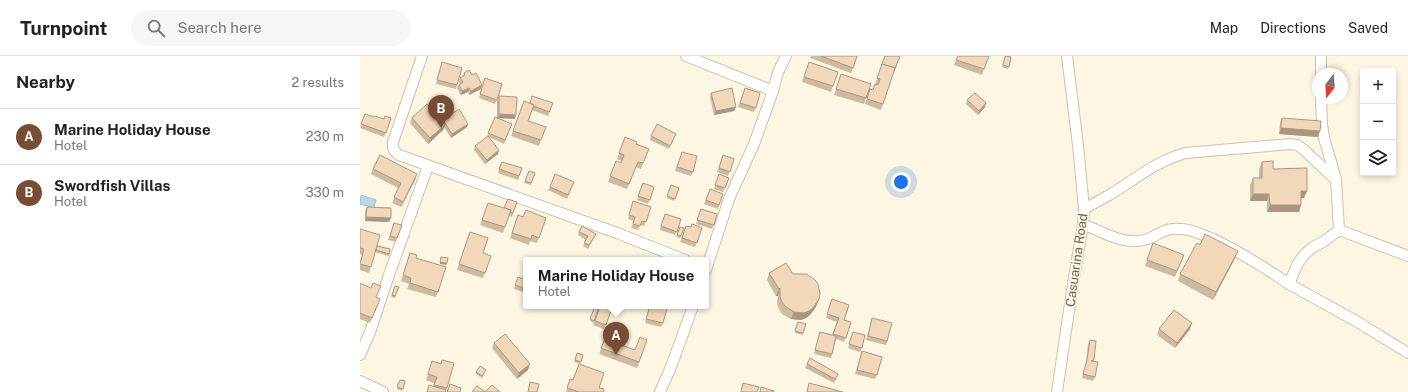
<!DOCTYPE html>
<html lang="en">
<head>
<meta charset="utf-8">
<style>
	:root { --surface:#fff; --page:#f6f6f6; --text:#202124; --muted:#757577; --line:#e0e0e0; --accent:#794d34 }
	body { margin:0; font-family:"Public Sans",sans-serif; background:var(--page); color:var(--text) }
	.controls { position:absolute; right:12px; top:12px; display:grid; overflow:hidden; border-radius:4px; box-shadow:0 2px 6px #0003 }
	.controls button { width:36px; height:36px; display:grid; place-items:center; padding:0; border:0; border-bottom:1px solid var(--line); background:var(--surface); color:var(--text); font:20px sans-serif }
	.compass { position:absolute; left:952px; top:12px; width:36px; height:36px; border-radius:50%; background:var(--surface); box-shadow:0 2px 6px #0003; rotate:197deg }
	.you { position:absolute; left:541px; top:126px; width:14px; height:14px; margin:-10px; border:3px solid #fff; border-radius:50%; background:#1a73e8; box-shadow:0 0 0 6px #1a73e833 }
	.badge { display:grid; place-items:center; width:26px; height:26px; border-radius:50%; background:var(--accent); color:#fff; font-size:13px; font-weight:700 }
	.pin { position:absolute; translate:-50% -33px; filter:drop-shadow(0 1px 2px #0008) }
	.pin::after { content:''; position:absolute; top:21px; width:14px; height:12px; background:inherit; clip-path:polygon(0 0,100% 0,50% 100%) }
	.popup { position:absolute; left:163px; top:201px; width:186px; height:52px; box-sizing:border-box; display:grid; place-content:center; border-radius:4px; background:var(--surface); filter:drop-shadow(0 1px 3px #0005); font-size:13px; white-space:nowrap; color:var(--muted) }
	.popup b { font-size:15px; color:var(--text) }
	.popup::after { content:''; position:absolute; left:50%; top:100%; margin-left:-8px; border:8px solid transparent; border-top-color:var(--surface) }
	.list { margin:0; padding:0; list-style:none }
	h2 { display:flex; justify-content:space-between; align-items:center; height:52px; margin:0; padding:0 16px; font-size:17px }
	h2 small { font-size:13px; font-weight:400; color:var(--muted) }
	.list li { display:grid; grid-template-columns:26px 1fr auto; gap:12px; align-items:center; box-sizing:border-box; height:56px; padding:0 16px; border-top:1px solid var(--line) }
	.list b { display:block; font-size:15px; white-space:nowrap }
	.list p { margin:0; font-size:13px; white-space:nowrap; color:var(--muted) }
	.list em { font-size:13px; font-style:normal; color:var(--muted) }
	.icon { flex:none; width:22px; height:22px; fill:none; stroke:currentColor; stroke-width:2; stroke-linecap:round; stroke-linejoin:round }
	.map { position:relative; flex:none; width:1048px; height:336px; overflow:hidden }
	header { display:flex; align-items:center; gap:24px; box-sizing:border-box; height:56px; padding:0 20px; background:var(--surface); border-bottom:1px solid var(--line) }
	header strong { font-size:19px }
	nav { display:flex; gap:22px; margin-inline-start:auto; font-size:14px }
	.search { width:280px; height:36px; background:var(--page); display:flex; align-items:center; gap:10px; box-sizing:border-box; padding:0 14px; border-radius:22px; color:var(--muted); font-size:15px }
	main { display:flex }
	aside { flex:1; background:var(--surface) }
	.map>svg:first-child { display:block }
	.water { fill:#b7d8e5; stroke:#9dc6d7 }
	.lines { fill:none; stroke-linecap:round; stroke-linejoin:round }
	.minor-casing { stroke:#cfc1ac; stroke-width:12 }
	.minor { stroke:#fff; stroke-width:10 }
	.wall { fill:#cfbaa0 }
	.shaded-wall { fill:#a99782 }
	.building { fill:#f1d8ba; stroke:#a99782 }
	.labels { text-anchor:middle; stroke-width:3; stroke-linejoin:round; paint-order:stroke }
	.street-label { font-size:13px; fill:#745e49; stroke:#fff9e8 }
</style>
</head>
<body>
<header>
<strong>Turnpoint</strong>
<div class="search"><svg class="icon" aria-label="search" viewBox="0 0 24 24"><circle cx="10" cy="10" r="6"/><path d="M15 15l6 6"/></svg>Search here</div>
<nav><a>Map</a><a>Directions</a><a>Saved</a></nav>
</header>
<main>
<aside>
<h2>Nearby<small>2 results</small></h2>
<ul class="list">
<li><span class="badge">A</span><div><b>Marine Holiday House</b><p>Hotel</p></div><em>230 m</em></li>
<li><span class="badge">B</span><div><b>Swordfish Villas</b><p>Hotel</p></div><em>330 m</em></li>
</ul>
</aside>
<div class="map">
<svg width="1048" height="336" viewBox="0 0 1048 336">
	<rect width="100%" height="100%" fill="#fcf6e2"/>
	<polygon class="water" points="1,139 16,144 14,152 0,148"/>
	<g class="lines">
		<defs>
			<g id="minor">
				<path d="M62 0 33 86C32 93 34 95 39 99L257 177 325 204"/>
				<polyline points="326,0 413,35"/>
				<polyline points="961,0 961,18"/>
				<polyline points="961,42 962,68 964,82 976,123 979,174 963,186 953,191 944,199 938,207 929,228 996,265 1048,297"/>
				<path d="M724 153C733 148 742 143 751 138 777 122 795 106 825 97L931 88 937 89 943 93 975 123"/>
				<path d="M723 168C742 176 763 189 784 184 799 180 804 171 821 173 831 173 843 179 853 183 880 196 904 211 929 228"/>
				<polyline points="979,174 1048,200"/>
				<polyline points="346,214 369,143 394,88 413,35 418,16 426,0"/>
				<polyline points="0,299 10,276 29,219 68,110"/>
				<polyline points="0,325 23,336"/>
				<polyline points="300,336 311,311 333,250"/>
				<polyline points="697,336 712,234 723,168 724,153 718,89 707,0"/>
			</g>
		</defs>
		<use href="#minor" class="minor-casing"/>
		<use href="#minor" class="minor"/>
	</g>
	<g class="wall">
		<polygon points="451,0 497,0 491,17 450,2"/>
		<polygon points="525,0 540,0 534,17 533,17 521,54 505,48 510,33 513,34 518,29 515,28"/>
		<polygon points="598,0 629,0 622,19 594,9"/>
		<polygon points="651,1 648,13 642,11 645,2"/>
		<polygon points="82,6 97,29 96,33 76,28"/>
		<polygon points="449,6 478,16 471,36 442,26"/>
		<polygon points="104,17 112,19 122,29 121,33 109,39 108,36 101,39 97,32 99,29 100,28 99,26 100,22 103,20"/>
		<polygon points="481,18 511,28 504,48 474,39"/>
		<polygon points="125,22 142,28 135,48 119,42"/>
		<polygon points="385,32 400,37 394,56 378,51"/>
		<polygon points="351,37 376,51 374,55 354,59 350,41"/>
		<polygon points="139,40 155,63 138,62 152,68 144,88 129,81 138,98 125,108 114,94 115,90 127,81 128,77 137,62 137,44"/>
		<polygon points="607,44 625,51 618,59 606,48"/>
		<polygon points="164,45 170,47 193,47 188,60 172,54 168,65 181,84 179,90 151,80"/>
		<polygon points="5,58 14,61 24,63 31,62 24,81 0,72"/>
		<polygon points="52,62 82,66 83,64 108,68 107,71 91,82 84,71 83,74 68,88 50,67"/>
		<polygon points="922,62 958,81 919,78 920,67"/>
		<polygon points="291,80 314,82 309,93 290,84"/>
		<polygon points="265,81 276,88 289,93 281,113 276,111 267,133 248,126 256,105 261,107 262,105 257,103"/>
		<polygon points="322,96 333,116 331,120 315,115"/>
		<polygon points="363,99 374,103 368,120 357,116"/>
		<polygon points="142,106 162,112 158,124 138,117"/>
		<polygon points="902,106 947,135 944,142 941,142 941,149 939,156 907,156 907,145 890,145 890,129 893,122 899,122 899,113"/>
		<polygon points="13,113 55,124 41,151 32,147 38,132 11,118"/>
		<polygon points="169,115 175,117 171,129 164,127"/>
		<polygon points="359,118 369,122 363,136 354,133"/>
		<polygon points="214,126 207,143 188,134 190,131"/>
		<polygon points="283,127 294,131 288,148 277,144"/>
		<polygon points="311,129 319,132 314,145 307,142"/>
		<polygon points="350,133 363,138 358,153 344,148"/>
		<polygon points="273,145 291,151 284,170 280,169 278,174 271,172 274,165 268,163"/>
		<polygon points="157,146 152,161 149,160 143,177 120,169 128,147 144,152"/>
		<polygon points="7,151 29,166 5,165 5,155"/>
		<polygon points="341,153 357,158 352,173 336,168"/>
		<polygon points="305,158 321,163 315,179 300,174"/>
		<polygon points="158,159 163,161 186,162 177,187 170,185 169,189 150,182"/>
		<polygon points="34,167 42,169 36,186 28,184"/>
		<polygon points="326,170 331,171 342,172 335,191 320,186"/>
		<polygon points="320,171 324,172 320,182 316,181"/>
		<polygon points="0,173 17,190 30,193 29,200 15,196 9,217 0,214 0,205 2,199 0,198"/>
		<polygon points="110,176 123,197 131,200 123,222 97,214"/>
		<polygon points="219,176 234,182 228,193 223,190 226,184 218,179"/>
		<polygon points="793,187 824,199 815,221 785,210"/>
		<polygon points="840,189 878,195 875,202 853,244 818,225 820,218"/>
		<polygon points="50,197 78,236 76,241 47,233 49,228 41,225"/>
		<polygon points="409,217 433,218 456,251 450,259 446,262 441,264 431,263 422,258 419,253 417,248 418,240 416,240 407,224"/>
		<polygon points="158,221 166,224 166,237 154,233"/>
		<polygon points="0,227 17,242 18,249 10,267 0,263"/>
		<polygon points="35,230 39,231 35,242 31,241"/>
		<polygon points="472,243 484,264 491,266 484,286 476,283 471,302 454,298 460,276 472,279 477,266 466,262"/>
		<polygon points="235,250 239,250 234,267 230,265"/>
		<polygon points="240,250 252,252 244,273 233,269"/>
		<polygon points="289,250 303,250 303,267 301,271 285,267"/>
		<polygon points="512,262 527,285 526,289 506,284"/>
		<polygon points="437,268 443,277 443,279 435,277"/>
		<polygon points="799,273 830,273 815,292 797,279"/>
		<polygon points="493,276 505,279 500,296 488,292"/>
		<polygon points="245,283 275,294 287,284 277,312 239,298"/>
		<polygon points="730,284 733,305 735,321 733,325 722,322 726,308 728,288"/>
		<polygon points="134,287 168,314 157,323 132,292"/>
		<polygon points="502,295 517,319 515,323 495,318"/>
		<polygon points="217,297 223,299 220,308 214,306"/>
		<polygon points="72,305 81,308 87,332 85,336 73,331 74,327 66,324"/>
		<polygon points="447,308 477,322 474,327 445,312"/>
		<polygon points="126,314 122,322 116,318 116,316"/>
		<polygon points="210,323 239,332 243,336 206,336"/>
		<polygon points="40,324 45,325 42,335 37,333"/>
	</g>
	<g class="shaded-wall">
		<polygon points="122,29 121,33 109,39 111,35"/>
		<polygon points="109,32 108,36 101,39 102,35"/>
		<polygon points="626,47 625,51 618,59 619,55"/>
		<polygon points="376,51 374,55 354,59 356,55"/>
		<polygon points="139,58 156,59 155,63 137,62"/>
		<polygon points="108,68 107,71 91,82 92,78"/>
		<polygon points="85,69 83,74 68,88 70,82"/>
		<polygon points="921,72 960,75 958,81 919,78"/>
		<polygon points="139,94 138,98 125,108 127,104"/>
		<polygon points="57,118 55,124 41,151 43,146"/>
		<polygon points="941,135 947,135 944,142 939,142"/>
		<polygon points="893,138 909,138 907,145 890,145"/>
		<polygon points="910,149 941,149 939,156 907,156"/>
		<polygon points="6,161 31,162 29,166 5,165"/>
		<polygon points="878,195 875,202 853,244 856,236"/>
		<polygon points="80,206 87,207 86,209 80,208"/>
		<polygon points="420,232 418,240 416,240 419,233"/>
		<polygon points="459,243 456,251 450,259 446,262 441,264 431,263 434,256"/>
		<polygon points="832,267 830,273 815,292 817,287"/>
		<polygon points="170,308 168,314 157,323 159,317"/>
	</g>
	<g class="building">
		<polygon points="461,0 497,0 493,12"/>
		<polygon points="525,0 540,0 535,13 534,13 535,12 522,8"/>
		<polygon points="598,0 629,0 624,13 596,4"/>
		<polygon points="645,0 651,1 649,11 643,9"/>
		<polygon points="82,6 102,12 97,29 77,24"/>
		<polygon points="449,6 478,16 473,30 444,21"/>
		<polygon points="522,8 535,12 523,48 507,43 510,33 513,34 515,28 518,29 520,23 517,22"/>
		<polygon points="109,14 112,19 116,17 122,29 111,35 109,32 102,35 99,29 103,26 100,22 105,19 104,17"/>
		<polygon points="481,18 511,28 506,42 476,33"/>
		<polygon points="125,22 142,28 137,44 120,38"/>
		<polygon points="372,32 376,51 356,55 351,37"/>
		<polygon points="385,32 400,37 396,52 380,47"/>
		<polygon points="615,37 626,47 619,55 607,44"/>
		<polygon points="139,40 157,41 156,59 139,58"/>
		<polygon points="172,40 193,47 189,56 174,50 174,49 170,47"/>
		<polygon points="164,45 174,49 168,65 186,71 181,84 153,75"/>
		<polygon points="67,48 85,69 70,82 52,62"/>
		<polygon points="99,53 108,68 92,78 83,64"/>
		<polygon points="5,58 14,61 15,60 24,63 25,60 31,62 26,77 1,68"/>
		<polygon points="135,61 152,68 145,84 128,77"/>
		<polygon points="922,62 961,65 960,75 921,72"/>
		<polygon points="297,68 316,78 310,90 291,80"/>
		<polygon points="128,80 139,94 127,104 115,90"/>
		<polygon points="265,81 277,86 276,88 289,93 283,107 278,106 269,128 250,120 256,105 261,107 264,99 259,97"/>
		<polygon points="322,96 337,100 333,116 317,111"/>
		<polygon points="20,99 57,118 43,146 34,141 41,127 13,113"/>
		<polygon points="363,99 374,103 370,116 359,112"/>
		<polygon points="913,105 913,113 947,112 947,135 941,135 941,149 910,149 909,138 893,138 893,122 902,122 902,106"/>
		<polygon points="142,106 162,112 159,120 139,113"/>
		<polygon points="169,115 175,117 171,127 165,125"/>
		<polygon points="195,118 214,126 208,139 190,131"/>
		<polygon points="359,118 369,122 365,132 355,129"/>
		<polygon points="283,127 294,131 290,144 278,140"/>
		<polygon points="311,129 319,132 315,143 307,140"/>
		<polygon points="350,133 363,138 359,149 346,144"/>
		<polygon points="148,143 157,146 153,157 150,156 151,154 144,152"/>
		<polygon points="273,145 291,151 286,166 282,165 280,170 273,168 275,161 269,159"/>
		<polygon points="128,147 151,154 145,171 122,164"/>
		<polygon points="7,151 31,152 31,162 6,161"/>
		<polygon points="341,153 357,158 354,169 337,164"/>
		<polygon points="166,154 186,162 179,182 172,179 171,183 152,177 158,159 163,161"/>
		<polygon points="305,158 321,163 317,176 301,170"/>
		<polygon points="34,167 42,169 37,182 30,180"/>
		<polygon points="332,168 342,172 337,187 322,182 326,170 331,171"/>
		<polygon points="222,170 236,178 229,189 224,187 228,180 219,176"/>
		<polygon points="320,171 324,172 321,180 317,179"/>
		<polygon points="0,173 20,179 11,211 0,208 4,193 0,192"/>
		<polygon points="110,176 128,182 123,197 131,200 125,217 99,208"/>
		<polygon points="845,178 878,195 856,236 820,218 837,187 840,189"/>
		<polygon points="793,187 824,199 817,215 787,204"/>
		<polygon points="17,190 30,193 29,198 16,194"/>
		<polygon points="50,197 57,199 56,202 86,211 78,236 50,227 51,222 43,219"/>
		<polygon points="81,201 88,202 87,207 80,206"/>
		<polygon points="426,207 433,218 446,218 455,224 458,228 460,238 459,243 453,252 449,255 444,257 434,256 425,250 422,246 420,241 420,232 419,233 409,217"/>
		<polygon points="158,221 166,224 166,233 155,229"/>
		<polygon points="0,227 11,232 13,227 21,230 16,241 20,243 12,262 0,257"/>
		<polygon points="35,230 39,231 35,240 32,239"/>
		<polygon points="472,243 489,249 484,264 491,266 486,282 473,278 479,262 467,258"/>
		<polygon points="235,250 239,250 234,265 230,263"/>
		<polygon points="240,250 246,250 252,252 246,269 235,265"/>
		<polygon points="290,250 303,250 303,251 307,253 303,267 286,263"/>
		<polygon points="814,254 832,267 817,287 799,273"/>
		<polygon points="512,262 532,267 527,285 508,280"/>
		<polygon points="438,266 446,268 443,277 435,275"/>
		<polygon points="460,276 476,280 472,298 455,294"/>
		<polygon points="493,276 505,279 502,292 489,288"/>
		<polygon points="145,278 170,308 159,317 134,287"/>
		<polygon points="280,281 287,284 279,306 241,292 245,283 275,294"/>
		<polygon points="730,284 736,285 734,304 731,305 738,306 735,321 723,318 727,304"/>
		<polygon points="502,295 522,301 517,319 497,314"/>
		<polygon points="217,297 223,299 221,306 215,304"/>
		<polygon points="450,302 478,318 475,323 447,308"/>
		<polygon points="82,304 94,307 87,332 74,329 77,321 68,318 72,305 81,308"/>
		<polygon points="219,308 244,317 239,332 244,333 243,336 219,336 207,332 210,323 213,324"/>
		<polygon points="120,310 126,314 122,320 116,316"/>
		<polygon points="40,324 45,325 43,333 37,331"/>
		<polygon points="170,326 179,328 177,336 168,336"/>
		<polygon points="383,327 399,331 397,336 381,336"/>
		<polygon points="449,327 483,336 447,336"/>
		<polygon points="90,328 101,332 100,336 87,336"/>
		<polygon points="69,329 86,334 85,336 67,336"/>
		<polygon points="132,329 140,336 125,336"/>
		<polygon points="117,330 125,336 112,336"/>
		<polygon points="401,331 414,335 413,336 400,336"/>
	</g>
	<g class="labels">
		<g class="street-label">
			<text transform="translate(716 204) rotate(-82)" y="5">Casuarina Road</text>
		</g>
	</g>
</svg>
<div class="controls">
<button>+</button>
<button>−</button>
<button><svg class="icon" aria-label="layers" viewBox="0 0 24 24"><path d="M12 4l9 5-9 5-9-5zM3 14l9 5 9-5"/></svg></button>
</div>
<svg class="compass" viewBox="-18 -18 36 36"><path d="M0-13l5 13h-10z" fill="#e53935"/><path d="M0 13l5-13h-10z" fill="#757577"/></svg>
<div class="you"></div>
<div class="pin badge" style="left:256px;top:299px">A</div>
<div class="popup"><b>Marine Holiday House</b>Hotel</div>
<div class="pin badge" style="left:81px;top:72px">B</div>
</div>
</main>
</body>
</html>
